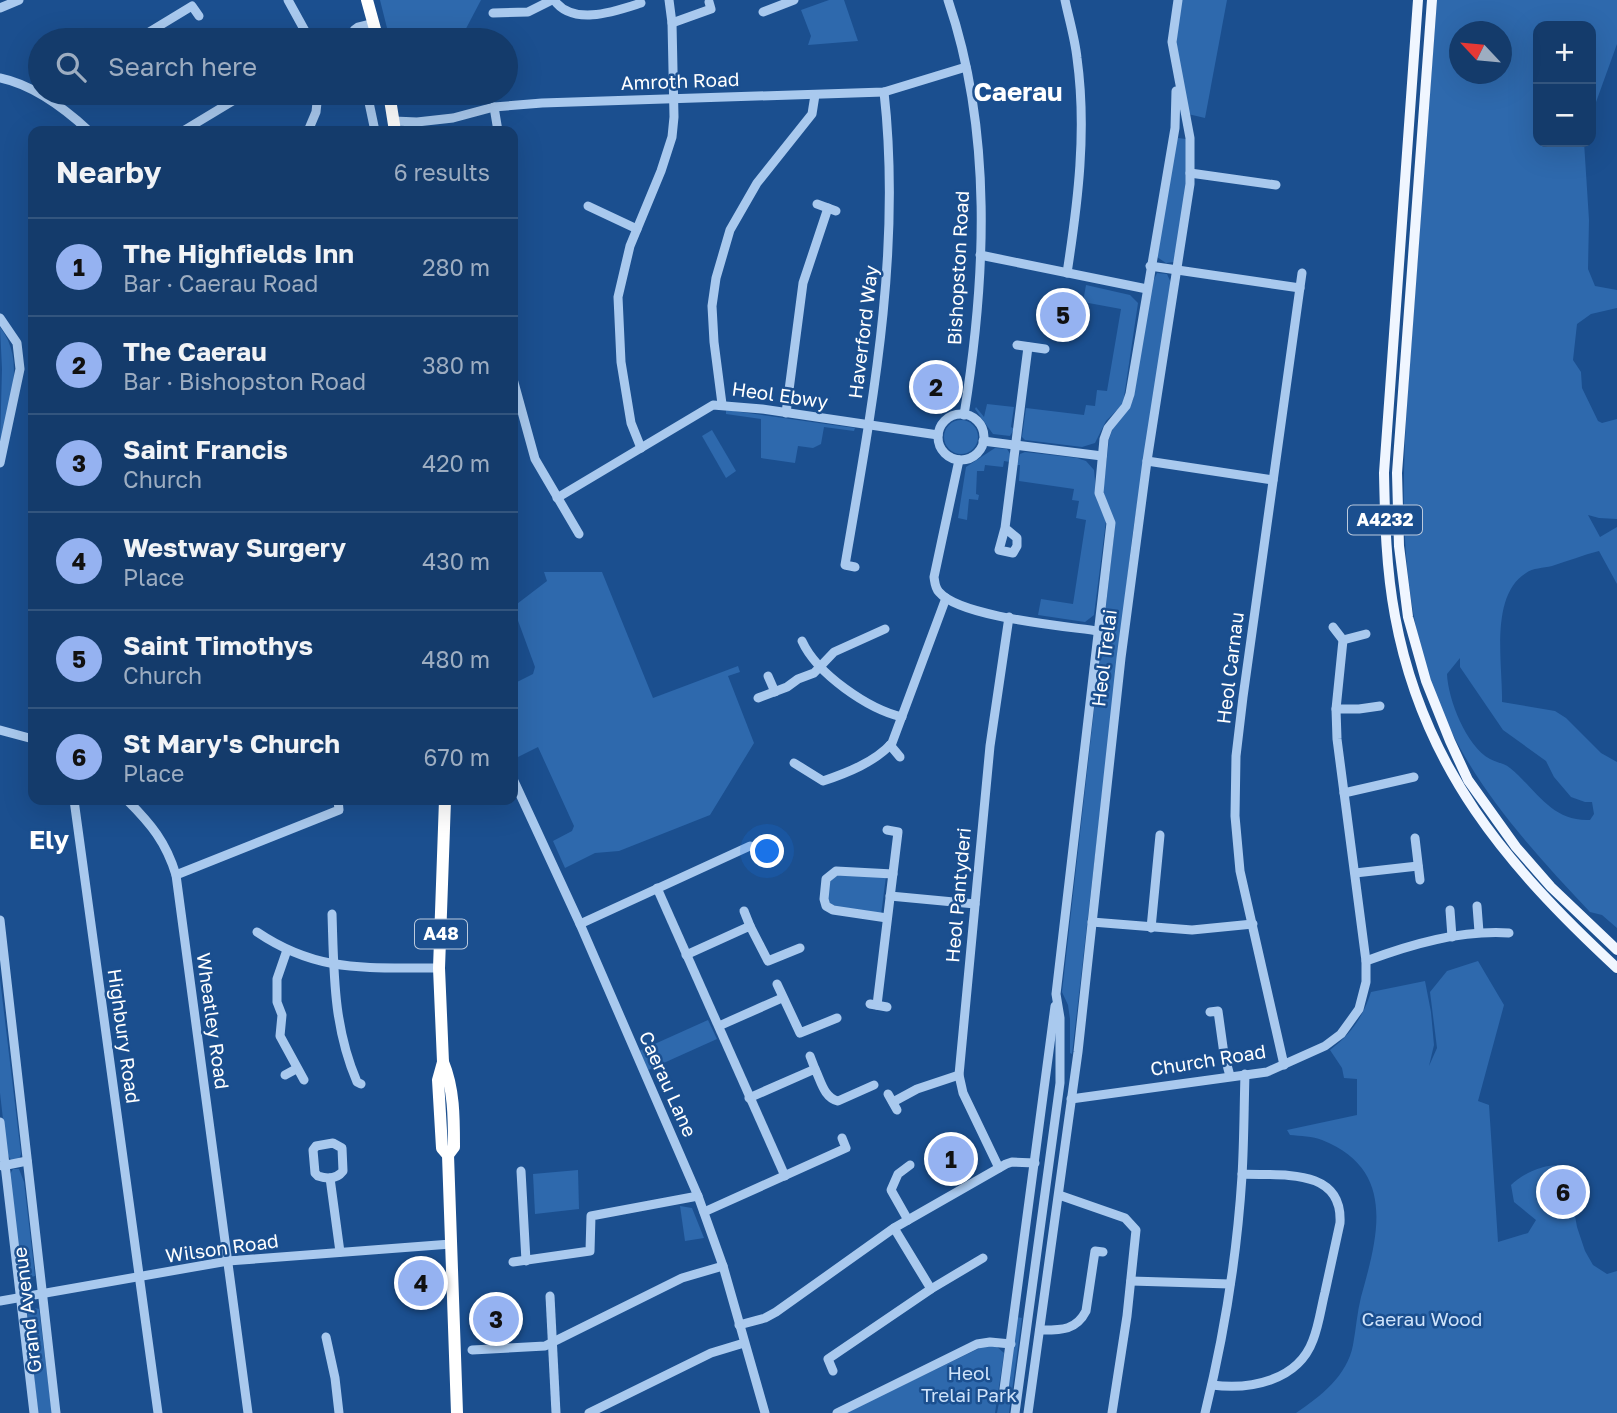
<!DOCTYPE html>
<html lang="en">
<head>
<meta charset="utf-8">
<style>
	:root { --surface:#143b6b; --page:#1d4271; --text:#f1f3f6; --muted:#9dadc1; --line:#33557e; --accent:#95b2f1 }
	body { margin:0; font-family:"Golos Text",sans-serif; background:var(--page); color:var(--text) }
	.controls { position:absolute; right:21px; top:21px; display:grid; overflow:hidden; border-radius:14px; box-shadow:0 7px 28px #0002 }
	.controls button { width:63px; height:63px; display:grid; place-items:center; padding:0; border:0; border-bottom:2px solid var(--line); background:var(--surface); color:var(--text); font:35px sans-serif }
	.compass { position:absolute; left:1449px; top:21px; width:63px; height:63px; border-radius:50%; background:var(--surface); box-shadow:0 7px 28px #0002; rotate:296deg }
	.you { position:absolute; left:768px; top:852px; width:24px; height:24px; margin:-18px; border:5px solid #fff; border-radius:50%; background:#1a73e8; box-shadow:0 0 0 10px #1a73e833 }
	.badge { display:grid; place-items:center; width:46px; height:46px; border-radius:50%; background:var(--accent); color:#111; font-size:23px; font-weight:700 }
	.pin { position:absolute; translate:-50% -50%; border:4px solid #fff; box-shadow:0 2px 7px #0006 }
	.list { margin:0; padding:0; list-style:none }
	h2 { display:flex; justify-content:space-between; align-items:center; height:91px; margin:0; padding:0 28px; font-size:30px }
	h2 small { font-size:23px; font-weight:400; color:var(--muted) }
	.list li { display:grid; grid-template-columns:46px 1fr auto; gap:21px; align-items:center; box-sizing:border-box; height:98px; padding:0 28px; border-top:2px solid var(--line) }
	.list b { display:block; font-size:26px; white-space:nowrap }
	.list p { margin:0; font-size:23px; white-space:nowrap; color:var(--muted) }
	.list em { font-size:23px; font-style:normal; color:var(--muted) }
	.icon { flex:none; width:38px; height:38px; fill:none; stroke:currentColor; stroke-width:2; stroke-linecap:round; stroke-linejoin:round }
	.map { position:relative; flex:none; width:1617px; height:1413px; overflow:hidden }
	.search { position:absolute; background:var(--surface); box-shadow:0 7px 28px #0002; left:28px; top:28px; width:490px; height:77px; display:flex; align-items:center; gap:18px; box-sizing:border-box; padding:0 24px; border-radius:38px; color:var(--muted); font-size:26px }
	.panel { position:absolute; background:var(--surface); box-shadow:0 7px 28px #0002; left:28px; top:126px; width:490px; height:679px; border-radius:14px }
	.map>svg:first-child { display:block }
	.green { fill:#2e69ad; fill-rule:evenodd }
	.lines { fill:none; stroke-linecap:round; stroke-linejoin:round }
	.minor { stroke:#a9c9ee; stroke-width:9 }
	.major { stroke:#f0f6ff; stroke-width:10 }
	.highway { stroke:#fff; stroke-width:12 }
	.labels { text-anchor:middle; stroke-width:5; stroke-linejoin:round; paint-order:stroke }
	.shield { fill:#1b4f8f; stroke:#bbcadd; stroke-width:2 }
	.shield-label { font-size:18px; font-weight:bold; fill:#fff }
	.street-label { font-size:19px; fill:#fff; stroke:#1b4f8f }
	.park-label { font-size:19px; fill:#cfe3fa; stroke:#1b4f8f }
	.district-label { font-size:26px; font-weight:bold; fill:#fff; stroke:#1b4f8f }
</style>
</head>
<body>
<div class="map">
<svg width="1617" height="1413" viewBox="0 0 1617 1413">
	<rect width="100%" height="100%" fill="#1b4f8f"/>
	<g class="green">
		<polygon points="380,0 481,0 460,40 390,40"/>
		<polygon points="829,0 844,0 858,41 808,45 811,36 801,10"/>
		<polygon points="1182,0 1227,0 1205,118 1188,114 1176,43"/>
		<path d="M1437 0H1617V44L1591 116V26H1538V142H1584L1589 220 1588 269 1595 286 1617 290V308L1591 314 1577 324 1573 360 1581 372 1582 388 1598 421 1602 423 1617 419V519L1599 518 1588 515 1600 537 1617 527V584L1599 551C1583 555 1568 561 1552 566 1543 568 1533 568 1526 573 1489 596 1503 666 1502 702L1555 711 1566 718 1601 753 1617 762V928L1602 915 1590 912C1528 846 1467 780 1435 694 1389 569 1405 436 1414 306 1422 204 1429 102 1437 0ZM1460 32H1502V74H1460ZM1460 658V667L1503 730 1546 761 1554 777 1571 797 1585 802H1592L1594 814 1590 820C1551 822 1536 789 1510 768 1504 763 1497 763 1490 759 1466 746 1448 699 1447 674Z"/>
		<polygon points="1178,138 1186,139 1187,182 1174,262 1166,263 1157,257 1176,142"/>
		<polygon points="1157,273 1167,274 1171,283 1132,538 1072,1054 1070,1053 1070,1019 1068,1005 1062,992 1115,526 1103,491 1109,439 1113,428 1133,400 1152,284"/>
		<polygon points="1086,285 1130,295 1138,303 1123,404 1106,421 1095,443 1082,447 1025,440 1022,437 1026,408 1084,415 1086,405 1095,406 1097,390 1107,391 1121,309 1083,302"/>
		<path d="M0 327C27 362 8 405 0 444L2 369Z"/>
		<polygon points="987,404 1014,407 1011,427 1014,429 1010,436 993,434 975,409 976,407 984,417"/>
		<polygon points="726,410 840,426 855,428 854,431 824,427 821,444 813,448 798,446 795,463 761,458 761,419 726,414"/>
		<circle cx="961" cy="437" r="17"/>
		<polygon points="712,430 736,471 726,478 702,436"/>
		<polygon points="995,448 1007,449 1011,455 1010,462 1004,461 1003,467 985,465 984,471 977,471 976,494 979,495 978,500 969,499 967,520 958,518 966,467"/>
		<polygon points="1025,452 1077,458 1086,461 1094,470 1097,500 1106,521 1094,615 1085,622 1038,615 1041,599 1073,604 1086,520 1076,518 1079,501 1072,500 1074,489 1019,481 1020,465 1017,465 1020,454"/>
		<polygon points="544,572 602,572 653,698 738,666 740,672 728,676 754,743 710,815 619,851 595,853 565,868 553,841 572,831 574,826 538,747 514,759 513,756 513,684 533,674 535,667 513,607 547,581"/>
		<polygon points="834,875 886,876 881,915 833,907 828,904 827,882"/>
		<path d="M1478 961 1504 1005 1478 1101 1489 1105 1498 1242 1528 1233 1536 1220 1514 1202 1511 1185C1523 1173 1544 1164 1562 1165 1576 1166 1594 1179 1586 1195 1584 1199 1577 1202 1573 1205L1577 1227 1585 1251 1593 1265 1607 1274 1617 1271V1413H1296C1321 1396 1347 1376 1353 1345 1356 1329 1357 1313 1361 1297 1378 1236 1397 1170 1322 1140 1313 1136 1300 1136 1290 1135L1287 1130 1357 1115V1079L1344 1078 1342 1068 1330 1050C1351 1034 1363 1017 1371 992L1425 981 1431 1012 1434 1045 1429 1066 1437 1048 1430 992 1447 971Z"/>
		<polygon points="0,979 21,1154 19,1159 11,1160 7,1154 0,1093"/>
		<polygon points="708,1020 717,1039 648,1070 639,1051"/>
		<polygon points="13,1169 19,1169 24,1182 35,1276 22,1280 10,1174"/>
		<polygon points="578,1170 579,1209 535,1214 533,1174"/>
		<polygon points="680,1206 692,1208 704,1238 685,1241"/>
		<polygon points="35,1308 39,1309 52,1413 38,1413 27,1312 35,1311"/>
		<polygon points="1017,1317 1022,1318 1009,1413 997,1413 1001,1392 1007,1392"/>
		<polygon points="984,1346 996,1346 1004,1353 995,1413 845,1413"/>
	</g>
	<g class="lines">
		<g class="minor">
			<polyline points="288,0 310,40"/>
			<path d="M554 0C573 27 616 11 641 3"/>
			<path d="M948 0C993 132 986 279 964 415"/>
			<path d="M1065 0C1069 19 1075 39 1077 58 1087 130 1078 202 1067 273"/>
			<polyline points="0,8 19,0"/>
			<polyline points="763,12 794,0"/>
			<polyline points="493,13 528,12 552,0"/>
			<polyline points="672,23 711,9 709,2"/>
			<polyline points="136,40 192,6 199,16"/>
			<polyline points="356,40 354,30 358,27 374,23"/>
			<path d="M0 78C34 85 64 108 89 131"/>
			<polyline points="367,93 375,131"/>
			<polyline points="494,107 498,131"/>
			<polyline points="394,121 417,122 453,118 494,107 542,103 884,92 966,67"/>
			<polyline points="183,131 246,93"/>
			<polyline points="308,131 316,112 318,93"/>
			<polyline points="1190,173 1276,185"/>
			<polyline points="817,204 836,211"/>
			<polyline points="588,206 637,229"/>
			<polyline points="980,255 1147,289"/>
			<polyline points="1150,266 1300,288"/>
			<polyline points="0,318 17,343 20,369 0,463"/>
			<polyline points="1017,345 1045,349"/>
			<polyline points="513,379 535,459 579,534"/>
			<polyline points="722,404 714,342 712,306 716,278 730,230 757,183 812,114 815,95"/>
			<polyline points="786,413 803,283 828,208"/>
			<circle cx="961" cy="437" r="23"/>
			<polyline points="983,441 1102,456"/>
			<polyline points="641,448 631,423 621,362 618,297 630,246 661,171 672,137 674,117 672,23 669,0"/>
			<path d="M959 460 934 577C935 583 935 588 939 592 960 617 1064 626 1098 631"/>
			<polyline points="1147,461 1273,480"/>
			<polyline points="557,498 713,405 762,409 938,435"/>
			<polyline points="1005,528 1017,538 1017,546 1013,553 999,550 1005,528 1028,347"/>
			<path d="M855 567 845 565C872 407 902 252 884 92"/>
			<polyline points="1333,627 1343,640 1336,709 1337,739 1366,961"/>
			<polyline points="1343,640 1366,634"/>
			<path d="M802 641C817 674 868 709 902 717"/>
			<polyline points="768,676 775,692"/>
			<polyline points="758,698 787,687 798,679 814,673 834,652 885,629"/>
			<polyline points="1336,709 1359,709 1380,706"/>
			<polyline points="0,730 33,739"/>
			<polyline points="890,745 900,757"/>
			<path d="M794 763 823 781C847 773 875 762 892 743L946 598"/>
			<polyline points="513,779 580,924 698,1196 723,1266 765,1413"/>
			<polyline points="1344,793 1414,777"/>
			<polyline points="74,800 158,1413"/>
			<path d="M127 800C151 824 166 842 176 875L248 1413"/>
			<polyline points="1415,838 1420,880"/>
			<polyline points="1355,873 1418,866"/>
			<polyline points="176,875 339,810 338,800"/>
			<polyline points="657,888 785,1176"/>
			<polyline points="890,896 975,904"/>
			<polyline points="1477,906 1479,932"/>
			<polyline points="1450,910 1452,937"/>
			<polyline points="744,911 750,926"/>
			<path d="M332 914C334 973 333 1026 357 1082L361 1084"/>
			<polyline points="887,918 833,910 826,906 824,899 826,879 836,871 893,874"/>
			<polyline points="0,920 56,1413"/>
			<polyline points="1092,922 1192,930 1253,924"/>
			<polyline points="580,924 750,846"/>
			<polyline points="1151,928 1160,835"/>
			<path d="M257 932C319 974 368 967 439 968"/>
			<polyline points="287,950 277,979 277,1002 282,1015 280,1036 304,1080"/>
			<polyline points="686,955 750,926 768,961 800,948"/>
			<polyline points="777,984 800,1033 837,1018"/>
			<polyline points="870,1004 887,1007"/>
			<polyline points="877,1005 898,832 887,830"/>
			<polyline points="1210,1012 1218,1011 1224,1054 1230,1076"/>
			<polyline points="719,1026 782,998"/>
			<polyline points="810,1056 815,1069"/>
			<polyline points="1284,1065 1240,871 1235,816 1236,756 1243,697 1302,273"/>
			<polyline points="285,1075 296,1069"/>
			<polyline points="888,1094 897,1110"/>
			<path d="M749 1098 815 1069C821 1081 824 1098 838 1101L874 1085"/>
			<path d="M1071 1099 1267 1072 1325 1046 1341 1034 1359 1009 1366 982V961C1412 944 1460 930 1509 933"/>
			<polyline points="893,1102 917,1089 959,1075"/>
			<polyline points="0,1122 34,1413"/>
			<path d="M333 1143 342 1148 343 1171C337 1179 327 1179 318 1176L315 1173 313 1150 316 1146Z"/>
			<polyline points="2,1166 27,1161"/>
			<polyline points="999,1168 963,1093 959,1075 990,746 1009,617"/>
			<polyline points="521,1171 526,1261"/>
			<polyline points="330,1178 340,1252"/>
			<polyline points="1059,1195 1125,1218 1136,1230 1127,1316 1112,1413"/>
			<polyline points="704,1212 846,1148 842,1138"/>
			<polyline points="908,1220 891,1190 898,1174 910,1165"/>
			<polyline points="894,1228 931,1289"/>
			<polyline points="513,1262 590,1251 591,1216 698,1196"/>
			<polyline points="1131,1281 1230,1284"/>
			<polyline points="550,1296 556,1413"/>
			<polyline points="0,1301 228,1261 451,1244"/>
			<polyline points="739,1325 765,1318 776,1312 894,1228 1006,1164 1012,1162 1035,1163"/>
			<path d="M1040 1330C1060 1330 1076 1331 1086 1311L1095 1251 1103 1252"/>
			<polyline points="326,1337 335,1378 339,1413"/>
			<polyline points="472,1350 545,1346 682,1278 723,1266"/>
			<polyline points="833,1371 828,1359 931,1289 983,1258"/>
			<path d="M1212 1385C1250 1390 1298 1381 1313 1340 1319 1325 1321 1308 1325 1292 1330 1269 1335 1246 1340 1223 1343 1167 1281 1176 1242 1174"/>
			<polyline points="1004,1389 1055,1006"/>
			<polyline points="589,1413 711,1353 744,1343"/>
			<polyline points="837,1413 977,1344 990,1342 1011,1344"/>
			<polyline points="1015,1413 1060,1083 1060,1018 1056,994 1111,523 1099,493 1104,439 1108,428 1126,406 1130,394 1175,128 1176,91"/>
			<polyline points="1028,1413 1078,1052 1121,658 1147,461 1190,184 1190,138 1172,42 1178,0"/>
			<path d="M1205 1413C1224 1336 1237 1255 1242 1176 1244 1142 1244 1108 1245 1074"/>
		</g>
		<g class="major">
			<path d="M1418 0 1384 473C1385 521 1386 568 1395 616 1423 768 1507 866 1617 968"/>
			<polyline points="1432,0 1397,473 1399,546 1408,617 1426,681 1450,741 1468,780 1516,847 1551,887 1617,950"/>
		</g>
		<g class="highway">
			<polyline points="367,0 378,40"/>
			<polyline points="389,93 395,131"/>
			<polyline points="445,800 439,968 443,1062 438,1080 442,1148 448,1155 457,1413"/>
			<path d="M443 1062C454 1088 454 1118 454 1147L448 1155"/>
		</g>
	</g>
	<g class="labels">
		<g class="shield">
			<rect x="1348" y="505.5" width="74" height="29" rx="5"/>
			<rect x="415" y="919.5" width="52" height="29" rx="5"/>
		</g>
		<g class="shield-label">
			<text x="1385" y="526">A4232</text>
			<text x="441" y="940">A48</text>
		</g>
		<g class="street-label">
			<text transform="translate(680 81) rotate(-2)" y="7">Amroth Road</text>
			<text transform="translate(958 268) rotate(-87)" y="7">Bishopston Road</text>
			<text transform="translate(863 332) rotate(-83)" y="7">Haverford Way</text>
			<text transform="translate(780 395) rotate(8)" y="7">Heol Ebwy</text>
			<text transform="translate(1104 658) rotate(-83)" y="7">Heol Trelai</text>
			<text transform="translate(1230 668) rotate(-83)" y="7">Heol Carnau</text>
			<text transform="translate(958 895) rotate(-85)" y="7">Heol Pantyderi</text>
			<text transform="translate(213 1021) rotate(82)" y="7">Wheatley Road</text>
			<text transform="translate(124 1036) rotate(82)" y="7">Highbury Road</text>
			<text transform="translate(1208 1060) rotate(-9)" y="7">Church Road</text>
			<text transform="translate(668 1084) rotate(66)" y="7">Caerau Lane</text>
			<text transform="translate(222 1248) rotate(-8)" y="7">Wilson Road</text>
			<text transform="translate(27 1310) rotate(-97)" y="7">Grand Avenue</text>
		</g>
		<g class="park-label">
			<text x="1422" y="1326">Caerau Wood</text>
			<text x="969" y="1380">Heol<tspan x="969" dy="22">Trelai Park</tspan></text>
		</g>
		<g class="district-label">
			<text x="1018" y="101">Caerau</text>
			<text x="49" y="849">Ely</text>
		</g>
	</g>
</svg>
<div class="controls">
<button>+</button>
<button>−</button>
</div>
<svg class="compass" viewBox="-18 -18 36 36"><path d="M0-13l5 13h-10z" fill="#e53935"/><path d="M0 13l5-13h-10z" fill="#9dadc1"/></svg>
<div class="you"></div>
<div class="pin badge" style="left:951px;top:1159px">1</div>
<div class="pin badge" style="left:936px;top:387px">2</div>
<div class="pin badge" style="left:496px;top:1319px">3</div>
<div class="pin badge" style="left:421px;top:1283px">4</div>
<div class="pin badge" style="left:1063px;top:315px">5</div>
<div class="pin badge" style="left:1563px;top:1192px">6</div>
<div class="search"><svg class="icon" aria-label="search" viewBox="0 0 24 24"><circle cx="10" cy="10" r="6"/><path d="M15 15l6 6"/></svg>Search here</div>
<section class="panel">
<h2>Nearby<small>6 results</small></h2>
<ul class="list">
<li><span class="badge">1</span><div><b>The Highfields Inn</b><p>Bar · Caerau Road</p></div><em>280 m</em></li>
<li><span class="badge">2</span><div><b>The Caerau</b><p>Bar · Bishopston Road</p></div><em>380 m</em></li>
<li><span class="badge">3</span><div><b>Saint Francis</b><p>Church</p></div><em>420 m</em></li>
<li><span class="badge">4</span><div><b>Westway Surgery</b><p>Place</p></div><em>430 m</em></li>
<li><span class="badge">5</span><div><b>Saint Timothys</b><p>Church</p></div><em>480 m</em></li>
<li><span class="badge">6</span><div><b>St Mary's Church</b><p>Place</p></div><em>670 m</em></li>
</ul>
</section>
</div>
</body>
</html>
